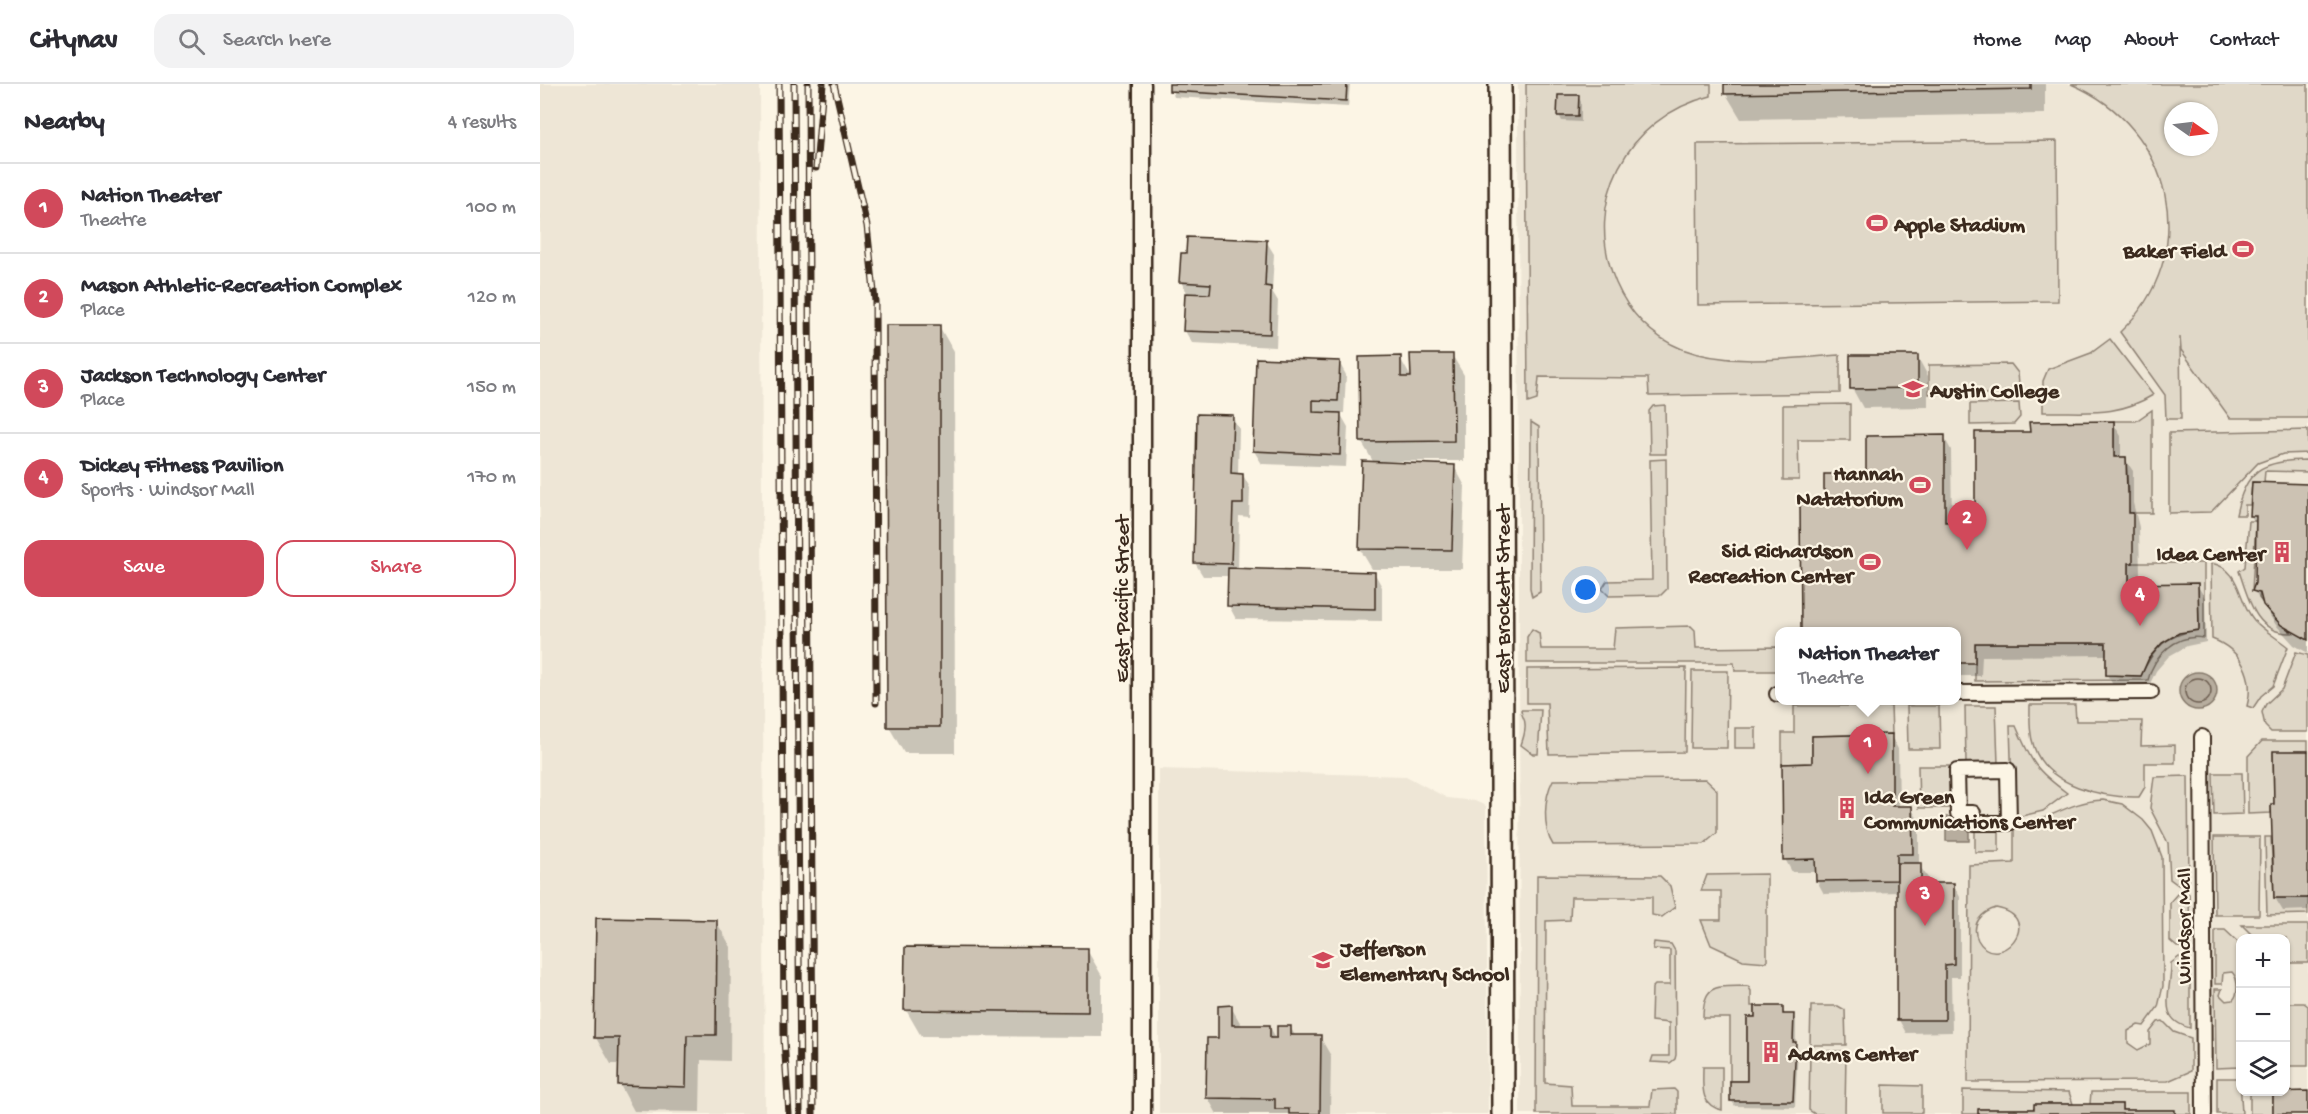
<!DOCTYPE html>
<html lang="en">
<head>
<meta charset="utf-8">
<style>
	:root { --surface:#fff; --page:#f2f2f3; --text:#2b2b33; --muted:#7c7c81; --line:#e1e1e2; --accent:#d1495b }
	body { margin:0; font-family:"Gochi Hand",sans-serif; background:var(--page); color:var(--text) }
	.controls { position:absolute; right:18px; bottom:18px; display:grid; overflow:hidden; border-radius:12px; box-shadow:0 2px 4px #0004 }
	.controls button { width:54px; height:54px; display:grid; place-items:center; padding:0; border:0; border-bottom:2px solid var(--line); background:var(--surface); color:var(--text); font:30px sans-serif }
	.compass { position:absolute; left:1624px; top:18px; width:54px; height:54px; border-radius:50%; background:var(--surface); box-shadow:0 2px 4px #0004; rotate:104deg }
	.you { position:absolute; left:1046px; top:506px; width:21px; height:21px; margin:-15px; border:4px solid #fff; border-radius:50%; background:#1a73e8; box-shadow:0 0 0 9px #1a73e833 }
	.badge { display:grid; place-items:center; width:39px; height:39px; border-radius:50%; background:var(--accent); color:#fff; font-size:20px; font-weight:700 }
	.pin { position:absolute; translate:-50% -50px; filter:drop-shadow(0 2px 3px #0008) }
	.pin::after { content:''; position:absolute; top:32px; width:21px; height:18px; background:inherit; clip-path:polygon(0 0,100% 0,50% 100%) }
	.popup { position:absolute; left:1235px; top:543px; width:186px; height:78px; box-sizing:border-box; display:grid; place-content:center; border-radius:12px; background:var(--surface); filter:drop-shadow(0 2px 4px #0005); font-size:20px; white-space:nowrap; color:var(--muted) }
	.popup b { font-size:22px; color:var(--text) }
	.popup::after { content:''; position:absolute; left:50%; top:100%; margin-left:-12px; border:12px solid transparent; border-top-color:var(--surface) }
	.list { margin:0; padding:0; list-style:none }
	h2 { display:flex; justify-content:space-between; align-items:center; height:78px; margin:0; padding:0 24px; font-size:26px }
	h2 small { font-size:20px; font-weight:400; color:var(--muted) }
	.list li { display:grid; grid-template-columns:39px 1fr auto; gap:18px; align-items:center; box-sizing:border-box; height:90px; padding:0 24px; border-top:2px solid var(--line) }
	.list b { display:block; font-size:22px; white-space:nowrap }
	.list p { margin:0; font-size:20px; white-space:nowrap; color:var(--muted) }
	.list em { font-size:20px; font-style:normal; color:var(--muted) }
	.actions { display:flex; gap:12px; padding:18px 24px }
	.actions a { flex:1; padding:14px 0; border:2px solid var(--accent); border-radius:18px; text-align:center; font-size:21px; color:var(--accent) }
	.actions .main { background:var(--accent); color:#fff }
	.icon { flex:none; width:33px; height:33px; fill:none; stroke:currentColor; stroke-width:2; stroke-linecap:round; stroke-linejoin:round }
	.map { position:relative; flex:none; width:1768px; height:1030px; overflow:hidden }
	header { display:flex; align-items:center; gap:36px; box-sizing:border-box; height:84px; padding:0 30px; background:var(--surface); border-bottom:2px solid var(--line) }
	header strong { font-size:28px }
	nav { display:flex; gap:33px; margin-inline-start:auto; font-size:21px }
	.search { width:420px; height:54px; background:var(--page); display:flex; align-items:center; gap:15px; box-sizing:border-box; padding:0 21px; border-radius:18px; color:var(--muted); font-size:22px }
	main { display:flex }
	aside { flex:1; background:var(--surface) }
	.map>svg:first-child { display:block }
	.built { fill:#eee6d6; fill-rule:evenodd }
	.green { fill:#e0d8c8; stroke:#8e8173; stroke-width:1.5; fill-rule:evenodd }
	.water { fill:#b7ad9e; stroke:#85796b; stroke-width:1.5 }
	.shadow { fill:#0003 }
	.lines { fill:none; stroke-linecap:round; stroke-linejoin:round }
	.shore { stroke:#6d5e51; stroke-width:1.5 }
	.building { fill:#ccc2b3; stroke:#3b2a1e; stroke-width:1.5 }
	.pedestrian-casing { stroke:#3b2a1e; stroke-width:18 }
	.minor-casing { stroke:#3b2a1e; stroke-width:21 }
	.tertiary-casing { stroke:#3b2a1e; stroke-width:26 }
	.pedestrian { stroke:#fcf5e5; stroke-width:14 }
	.minor { stroke:#fcf5e5; stroke-width:16 }
	.tertiary { stroke:#fcf5e5; stroke-width:21 }
	.rail-casing { stroke:#3b2a1e; stroke-width:7 }
	.rail { stroke:#fcf5e5; stroke-width:4.5; stroke-dasharray:14; stroke-linecap:butt }
	.labels { text-anchor:middle; stroke-width:4.5; stroke-linejoin:round; paint-order:stroke }
	.poi-label { font-size:22px; font-weight:bold; fill:#3b2a1e; stroke:#fcf5e5; text-anchor:start }
	.street-label { font-size:22px; fill:#3b2a1e; stroke:#fcf5e5 }
</style>
</head>
<body>
<header>
<strong>Citynav</strong>
<div class="search"><svg class="icon" aria-label="search" viewBox="0 0 24 24"><circle cx="10" cy="10" r="6"/><path d="M15 15l6 6"/></svg>Search here</div>
<nav><a>Home</a><a>Map</a><a>About</a><a>Contact</a></nav>
</header>
<main>
<aside>
<h2>Nearby<small>4 results</small></h2>
<ul class="list">
<li><span class="badge">1</span><div><b>Nation Theater</b><p>Theatre</p></div><em>100 m</em></li>
<li><span class="badge">2</span><div><b>Mason Athletic-Recreation Complex</b><p>Place</p></div><em>120 m</em></li>
<li><span class="badge">3</span><div><b>Jackson Technology Center</b><p>Place</p></div><em>150 m</em></li>
<li><span class="badge">4</span><div><b>Dickey Fitness Pavilion</b><p>Sports · Windsor Mall</p></div><em>170 m</em></li>
</ul>
<div class="actions"><a class="main">Save</a><a>Share</a></div>
</aside>
<div class="map">
<svg width="1768" height="1030" viewBox="0 0 1768 1030">
	<rect width="100%" height="100%" fill="#fcf5e5"/>
	<filter id="ink" filterUnits="userSpaceOnUse"><feTurbulence type="fractalNoise" baseFrequency=".0167" numOctaves="2"/><feDisplacementMap in="SourceGraphic" scale="12" xChannelSelector="R" yChannelSelector="G"/><feConvolveMatrix kernelMatrix="1 2 1 2 8 2 1 2 1" color-interpolation-filters="sRGB"/></filter>
	<g filter="url(#ink)">
		<g class="built">
			<polygon points="0,0 220,0 225,1030 0,1030"/>
			<path d="M978 0H1768V1030H980ZM1633 27H1669V63H1633ZM1240 548H1416V616H1240ZM1700 854H1746V1008H1700Z"/>
			<polygon points="619,685 866,692 907,714 935,717 946,722 948,1030 619,1030"/>
		</g>
		<g class="green">
			<path d="M986 0H1171V12C1086 33 1042 119 1076 199 1089 229 1112 253 1142 265 1190 283 1249 274 1300 271V309L1109 312 1108 294 999 293 997 316 988 319Z"/>
			<path d="M1531 0H1768V334H1690L1641 266 1640 253 1641 335H1626L1625 311 1580 248C1663 170 1633 43 1531 0ZM1633 27H1669V63H1633Z"/>
			<polygon points="1517,57 1518,217 1158,221 1157,60"/>
			<path d="M1570 255 1613 311C1575 334 1545 327 1503 328V297L1508 285 1551 269Z"/>
			<polygon points="1471,280 1478,289 1480,310 1389,310 1389,281"/>
			<polygon points="1479,319 1480,333 1474,340 1430,341 1430,320"/>
			<polygon points="1310,320 1310,356 1258,356 1259,396 1243,396 1243,321"/>
			<polygon points="1125,321 1126,370 1110,370 1109,327 1113,322"/>
			<polygon points="1612,326 1612,429 1589,429 1586,373 1574,373 1574,337 1596,337"/>
			<polygon points="991,338 999,343 1000,508 992,513 990,504"/>
			<polygon points="1768,346 1768,369 1743,370 1718,379 1671,428 1629,429 1629,349"/>
			<polygon points="1126,375 1127,505 1121,511 1069,512 1062,505 1067,497 1112,496 1110,376"/>
			<path d="M1768 376V388L1725 387 1724 398H1712L1710 421H1705V431H1696C1705 386 1722 376 1768 376Z"/>
			<path d="M1709 437H1716L1712 507 1720 509 1719 514 1734 534 1752 549C1716 551 1708 514 1699 487L1705 483Z"/>
			<path d="M1589 479H1664V554C1637 549 1614 571 1608 596L1435 597V559H1566V591L1601 592C1615 561 1626 552 1659 545L1658 500H1589Z"/>
			<path d="M1671 479C1702 485 1697 516 1714 536 1723 546 1737 554 1748 563L1733 602 1721 612 1713 624 1707 622C1715 592 1701 566 1672 555Z"/>
			<polygon points="1151,542 1155,546 1156,564 1239,563 1239,587 1195,587 1194,579 987,579 987,553 992,545 999,549 1001,565 1073,565 1075,544"/>
			<polygon points="1756,568 1768,571 1768,648 1731,648 1725,642 1722,628 1726,620 1742,605"/>
			<polygon points="1146,584 1145,668 1009,670 1007,619 987,619 987,585"/>
			<polygon points="1152,587 1188,587 1187,664 1151,664"/>
			<path d="M1490 621H1535L1536 637H1602L1601 662 1635 661V679H1605V703L1599 713C1563 714 1507 702 1494 663 1489 649 1490 635 1490 621Z"/>
			<polygon points="1254,622 1351,622 1352,650 1272,652 1272,679 1242,680 1242,649 1254,649"/>
			<polygon points="1367,622 1399,622 1400,665 1368,665"/>
			<polygon points="1425,622 1456,622 1458,680 1426,680"/>
			<path d="M981 626H1001L998 670H993L981 661C983 654 986 648 985 640 985 634 981 632 981 626Z"/>
			<path d="M1470 642H1476C1492 679 1494 685 1527 709L1503 727 1473 734Z"/>
			<rect x="1195" y="644" width="21" height="20"/>
			<polygon points="1722,657 1768,657 1768,667 1733,668 1734,720 1731,721 1731,729 1708,730 1708,672"/>
			<polygon points="1378,682 1409,682 1410,724 1379,724"/>
			<polygon points="1673,689 1702,689 1703,730 1674,731"/>
			<polygon points="1648,692 1649,801 1638,801 1630,795 1628,759 1610,724 1614,693"/>
			<path d="M1165 695 1177 706V749L1164 760 1013 761C1002 744 1004 713 1013 696Z"/>
			<path d="M1563 716 1582 720 1603 736 1612 747 1622 773 1623 902 1618 923 1604 942 1598 941 1588 947V959L1598 966 1610 960V948L1618 938 1623 937 1634 948 1651 954V987L1628 997 1428 998 1429 781 1474 779V743C1507 738 1528 717 1563 716ZM1456 824C1508 834 1457 891 1438 856 1430 840 1442 828 1456 824Z"/>
			<rect x="1435" y="746" width="24" height="22"/>
			<polygon points="1674,753 1720,753 1719,831 1675,831"/>
			<polygon points="1725,753 1731,753 1734,814 1768,814 1768,830 1727,831"/>
			<polygon points="1227,790 1227,878 1203,876 1171,861 1161,836 1181,836 1181,807 1161,807 1167,791"/>
			<polygon points="997,791 1120,792 1130,802 1135,823 1122,833 1112,831 1112,813 1031,813 1030,836 1006,837 1005,999 1031,1001 1032,1022 1110,1022 1112,1006 1134,1005 1137,1008 1137,1030 996,1030"/>
			<polygon points="1637,810 1649,810 1650,863 1637,863 1630,857 1630,818"/>
			<polygon points="1702,841 1768,841 1768,879 1746,879 1746,854 1715,854"/>
			<path d="M1675 846H1685L1700 860V983L1676 984 1675 905H1682L1680 911 1686 917 1693 916C1699 910 1698 894 1692 888L1683 889 1682 900H1675Z"/>
			<polygon points="1114,858 1131,860 1135,867 1136,971 1135,975 1130,979 1111,978 1113,972 1129,972 1129,939 1111,937 1112,904 1115,901 1130,901 1130,866 1113,865"/>
			<path d="M1650 872V944C1615 935 1632 907 1631 879L1639 873Z"/>
			<path d="M1208 902 1211 907V922H1215V933H1207V997H1190V934H1163C1163 897 1179 903 1208 902Z"/>
			<polygon points="1746,919 1764,919 1768,922 1768,982 1746,982"/>
			<polygon points="1271,922 1298,922 1305,926 1306,961 1270,961"/>
			<polygon points="1270,967 1306,967 1305,1030 1275,1030 1269,1026"/>
			<path d="M1163 983H1182V1026C1159 1021 1163 1002 1163 983Z"/>
			<polygon points="1677,994 1700,994 1702,1030 1677,1030"/>
			<polygon points="1343,1001 1382,1002 1382,1029 1343,1029"/>
			<polygon points="1423,1006 1529,1008 1533,1020 1495,1020 1494,1025 1439,1025 1438,1030 1423,1030"/>
			<polygon points="1551,1008 1651,1008 1651,1030 1635,1030 1634,1026 1582,1026 1582,1020 1550,1020"/>
			<rect x="1710" y="1008" width="23" height="22"/>
		</g>
		<g class="water">
			<circle cx="1658" cy="607" r="19"/>
			<rect x="1406" y="733" width="23" height="24"/>
		</g>
		<g class="shadow">
			<polygon points="630,0 810,0 808,23 634,13"/>
			<polygon points="1185,0 1505,0 1505,30 1201,35 1186,10"/>
			<polygon points="1038,12 1041,18 1041,38 1022,37 1019,31"/>
			<polygon points="726,157 734,170 732,207 738,217 736,263 652,259 645,247 648,210 641,198 647,171"/>
			<polygon points="399,242 414,268 415,669 364,669 349,643 348,243"/>
			<polygon points="912,271 924,291 924,377 842,377 842,380 914,382 925,402 922,485 832,485 820,465 834,379 821,357 860,274 872,295"/>
			<polygon points="1377,272 1388,292 1388,323 1323,324 1312,304"/>
			<polygon points="799,278 806,291 804,329 800,329 808,343 806,383 722,380 714,367"/>
			<polygon points="692,332 699,345 698,391 703,391 710,404 709,433 699,432 698,486 835,490 842,503 842,537 696,535 689,522 689,492 663,492 655,479"/>
			<polygon points="1573,339 1581,352 1581,375 1585,375 1593,387 1593,419 1599,443 1600,491 1596,491 1596,501 1657,501 1665,514 1666,558 1647,562 1629,572 1616,587 1608,604 1575,604 1567,591 1567,571 1442,572 1441,592 1416,592 1416,548 1286,417 1328,392 1404,353 1411,366 1412,439 1422,439 1491,349"/>
			<polygon points="1768,401 1768,569 1754,561 1736,541 1714,507 1717,442 1711,432"/>
			<polygon points="1351,652 1358,665 1359,724 1371,724 1379,737 1379,781 1388,794 1388,800 1413,800 1420,813 1420,893 1411,893 1412,948 1366,949 1359,936 1359,808 1284,810 1277,797 1277,788 1252,788 1245,775 1274,680"/>
			<polygon points="1768,668 1768,826 1743,827 1735,814 1735,721"/>
			<polygon points="176,837 191,863 190,977 161,976 160,1028 94,1027 80,1001 80,980 71,980 56,954"/>
			<polygon points="547,866 562,892 562,953 381,952 366,926"/>
			<polygon points="691,923 702,942 730,943 738,958 750,943 756,953 780,953 791,972 790,1030 677,1030 668,1014 680,956"/>
			<polygon points="1242,923 1245,931 1253,931 1256,937 1256,961 1258,965 1255,1023 1195,1022 1191,1016 1208,999 1217,934"/>
		</g>
		<g class="lines">
			<circle class="shore" cx="1658" cy="607" r="13"/>
		</g>
		<g class="building">
			<polygon points="629,0 807,0 806,17 629,7"/>
			<polygon points="1184,0 1491,0 1491,5 1184,10"/>
			<polygon points="1018,11 1039,11 1038,32 1017,32"/>
			<polygon points="647,153 727,156 725,202 731,203 730,250 643,247 645,209 670,210 671,200 639,198 641,169 646,169"/>
			<polygon points="346,241 400,241 400,643 347,643"/>
			<polygon points="870,270 913,270 914,357 820,358 819,273 861,272 861,293 871,293"/>
			<polygon points="1310,271 1378,271 1378,304 1310,305"/>
			<polygon points="716,274 800,277 798,317 773,316 773,328 801,329 800,371 713,367"/>
			<polygon points="657,330 693,331 691,389 703,390 703,420 693,420 691,480 654,479"/>
			<polygon points="1574,337 1574,373 1586,373 1587,409 1589,409 1589,429 1593,429 1593,479 1589,479 1589,500 1658,499 1659,546 1639,549 1622,559 1609,574 1601,592 1566,591 1566,559 1435,559 1435,579 1416,579 1416,548 1261,548 1260,416 1284,416 1284,390 1326,390 1326,352 1405,351 1405,438 1421,437 1421,419 1435,419 1435,348 1490,348 1489,338"/>
			<polygon points="822,377 915,381 912,466 819,465"/>
			<polygon points="1712,398 1768,400 1768,556 1741,541 1723,521 1720,509 1712,507 1715,499 1716,432 1710,432"/>
			<polygon points="688,484 835,488 835,525 687,522"/>
			<polygon points="1352,650 1352,722 1372,722 1373,770 1357,770 1357,796 1276,797 1275,775 1243,776 1242,680 1272,679 1272,652"/>
			<polygon points="1733,667 1768,667 1768,814 1734,814 1731,720 1734,720"/>
			<polygon points="1357,779 1381,779 1381,799 1414,799 1414,880 1405,881 1405,936 1357,936"/>
			<polygon points="56,834 177,836 176,951 147,951 146,1003 78,1001 79,954 54,954"/>
			<polygon points="365,863 548,864 548,928 364,926"/>
			<polygon points="692,921 692,941 730,941 730,954 737,954 737,942 751,942 751,951 781,951 780,1030 749,1030 749,1025 735,1025 735,1015 666,1014 667,954 678,954 678,922"/>
			<polygon points="1215,922 1243,922 1243,930 1254,930 1253,958 1256,958 1253,1017 1190,1017 1190,997 1207,997 1207,933 1215,933"/>
			<polygon points="1768,1007 1768,1030 1733,1030 1733,1008"/>
			<polygon points="1494,1020 1582,1020 1582,1026 1635,1026 1635,1030 1438,1030 1438,1025 1494,1025"/>
		</g>
		<g class="lines">
			<defs>
				<g id="pedestrian">
					<polyline points="1416,609 1611,608"/>
					<polyline points="1237,610 1240,610"/>
					<polyline points="1662,653 1664,1030"/>
					<polygon points="1468,686 1469,739 1433,739 1433,729 1418,729 1417,687"/>
				</g>
				<polyline id="minor" points="602,0 602,1030"/>
				<polyline id="tertiary" points="960,0 963,1030"/>
			</defs>
			<use href="#pedestrian" class="pedestrian-casing"/>
			<use href="#minor" class="minor-casing"/>
			<use href="#tertiary" class="tertiary-casing"/>
			<use href="#pedestrian" class="pedestrian"/>
			<use href="#minor" class="minor"/>
			<use href="#tertiary" class="tertiary"/>
			<defs>
				<g id="rail">
					<polyline points="239,0 244,956 249,1030"/>
					<polyline points="254,0 260,1030"/>
					<polyline points="268,0 273,1030"/>
					<polyline points="294,0 327,142 335,217 336,619"/>
					<polyline points="276,84 283,0"/>
				</g>
			</defs>
			<use href="#rail" class="rail-casing"/>
			<use href="#rail" class="rail"/>
		</g>
	</g>
	<defs>
		<symbol id="stadium-bare" viewBox="-9 -9 18 18"><path d="M0-5a6.5 5 0 1 0 0 10a6.5 5 0 1 0 0-10ZM-3.5-1.8h7v3.6h-7Z" fill="#d1495b" stroke="#fcf5e5" stroke-width="2.5" paint-order="stroke"/></symbol>
		<symbol id="university-bare" viewBox="-9 -9 18 18"><path d="M0-5L7-2L0 1L-7-2ZM-4 1L0 2.5L4 1V4Q0 6-4 4Z" fill="#d1495b" stroke="#fcf5e5" stroke-width="2.5" paint-order="stroke"/></symbol>
		<symbol id="building-bare" viewBox="-9 -9 18 18"><path d="M-4-6H4V6H1V3H-1V6H-4ZM-2.5-4.3h1.7v1.8h-1.7ZM.8-4.3h1.7v1.8H.8ZM-2.5-1h1.7V.8h-1.7ZM.8-1h1.7V.8H.8Z" fill="#d1495b" stroke="#fcf5e5" stroke-width="2.5" paint-order="stroke"/></symbol>
		<symbol id="school-bare" viewBox="-9 -9 18 18"><path d="M0-5L7-2L0 1L-7-2ZM-4 1L0 2.5L4 1V4Q0 6-4 4Z" fill="#d1495b" stroke="#fcf5e5" stroke-width="2.5" paint-order="stroke"/></symbol>
	</defs>
	<g fill-rule="evenodd">
		<use href="#stadium-bare" x="1322" y="124" width="30" height="30"/>
		<use href="#stadium-bare" x="1688" y="150" width="30" height="30"/>
		<use href="#university-bare" x="1358" y="290" width="30" height="30"/>
		<use href="#stadium-bare" x="1365" y="386" width="30" height="30"/>
		<use href="#building-bare" x="1727" y="453" width="30" height="30"/>
		<use href="#stadium-bare" x="1315" y="463" width="30" height="30"/>
		<use href="#building-bare" x="1292" y="709" width="30" height="30"/>
		<use href="#school-bare" x="768" y="861" width="30" height="30"/>
		<use href="#building-bare" x="1216" y="953" width="30" height="30"/>
	</g>
	<g class="labels">
		<g class="poi-label">
			<text x="1354" y="147">Apple Stadium</text>
			<text x="1686" y="173" text-anchor="end">Baker Field</text>
			<text x="1390" y="313">Austin College</text>
			<text x="1363" y="396" text-anchor="end">Hannah<tspan x="1363" dy="25">Natatorium</tspan></text>
			<text x="1313" y="473" text-anchor="end">Sid Richardson<tspan x="1313" dy="25">Recreation Center</tspan></text>
			<text x="1725" y="476" text-anchor="end">Idea Center</text>
			<text x="1324" y="719">Ida Green<tspan x="1324" dy="25">Communications Center</tspan></text>
			<text x="800" y="871">Jefferson<tspan x="800" dy="25">Elementary School</tspan></text>
			<text x="1248" y="976">Adams Center</text>
		</g>
		<g class="street-label">
			<text transform="translate(580 515) rotate(-90)" y="8">East Pacific Street</text>
			<text transform="translate(961 515) rotate(-90)" y="8">East Brockett Street</text>
			<text transform="translate(1642 842) rotate(-90)" y="8">Windsor Mall</text>
		</g>
	</g>
</svg>
<div class="controls">
<button>+</button>
<button>−</button>
<button><svg class="icon" aria-label="layers" viewBox="0 0 24 24"><path d="M12 4l9 5-9 5-9-5zM3 14l9 5 9-5"/></svg></button>
</div>
<svg class="compass" viewBox="-18 -18 36 36"><path d="M0-13l5 13h-10z" fill="#e53935"/><path d="M0 13l5-13h-10z" fill="#7c7c81"/></svg>
<div class="you"></div>
<div class="pin badge" style="left:1328px;top:690px">1</div>
<div class="popup"><b>Nation Theater</b>Theatre</div>
<div class="pin badge" style="left:1427px;top:466px">2</div>
<div class="pin badge" style="left:1385px;top:842px">3</div>
<div class="pin badge" style="left:1600px;top:542px">4</div>
</div>
</main>
</body>
</html>
